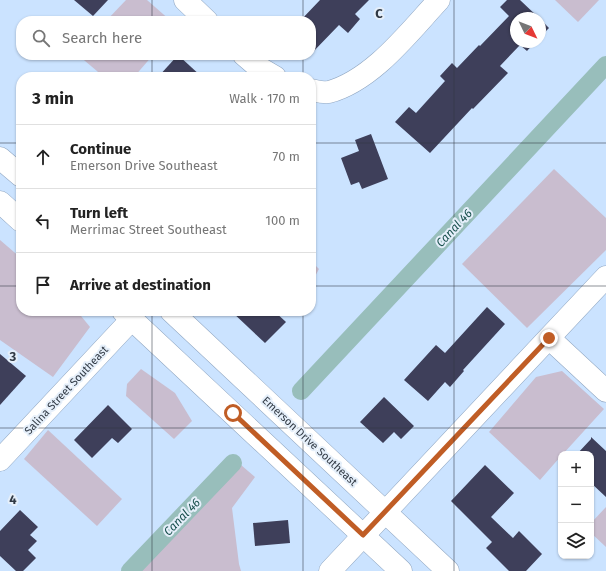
<!DOCTYPE html>
<html lang="en">
<head>
<meta charset="utf-8">
<style>
	:root { --surface:#fff; --page:#f6f6f6; --text:#222; --muted:#767676; --line:#e0e0e0 }
	body { margin:0; font-family:"Fira Sans",sans-serif; background:var(--page); color:var(--text) }
	.controls { position:absolute; right:12px; bottom:12px; display:grid; overflow:hidden; border-radius:8px; box-shadow:0 1px 3px #0004 }
	.controls button { width:36px; height:36px; display:grid; place-items:center; padding:0; border:0; border-bottom:1px solid var(--line); background:var(--surface); color:var(--text); font:20px sans-serif }
	.compass { position:absolute; left:510px; top:12px; width:36px; height:36px; border-radius:50%; background:var(--surface); box-shadow:0 1px 3px #0004; rotate:133deg }
	.stop { position:absolute; width:12px; height:12px; margin:-9px; border:3px solid #c05d25; border-radius:50%; background:#fff }
	.stop.end { background:#c05d25; border-color:#fff; box-shadow:0 1px 4px #0008 }
	.list { margin:0; padding:0; list-style:none }
	h2 { display:flex; justify-content:space-between; align-items:center; height:52px; margin:0; padding:0 16px; font-size:17px }
	h2 small { font-size:13px; font-weight:400; color:var(--muted) }
	.list li { display:grid; grid-template-columns:26px 1fr auto; gap:12px; align-items:center; box-sizing:border-box; height:64px; padding:0 16px; border-top:1px solid var(--line) }
	.list b { display:block; font-size:15px; white-space:nowrap }
	.list p { margin:0; font-size:13px; white-space:nowrap; color:var(--muted) }
	.list em { font-size:13px; font-style:normal; color:var(--muted) }
	.icon { flex:none; width:22px; height:22px; fill:none; stroke:currentColor; stroke-width:2; stroke-linecap:round; stroke-linejoin:round }
	.map { position:relative; flex:none; width:606px; height:571px; overflow:hidden }
	.search { position:absolute; background:var(--surface); box-shadow:0 1px 3px #0004; left:16px; top:16px; width:300px; height:44px; display:flex; align-items:center; gap:10px; box-sizing:border-box; padding:0 14px; border-radius:16px; color:var(--muted); font-size:15px }
	.panel { position:absolute; background:var(--surface); box-shadow:0 1px 3px #0004; left:16px; top:72px; width:300px; height:244px; border-radius:16px }
	.map>svg:first-child { display:block }
	.green { fill:#c9bdcf }
	.lines { fill:none; stroke-linecap:round; stroke-linejoin:round }
	.canal { stroke:#98bebb; stroke-width:18 }
	.building { fill:#3e3f5a }
	.minor-casing { stroke:#91a7c2; stroke-width:23 }
	.minor { stroke:#fff; stroke-width:22 }
	.route { stroke:#c05d25; stroke-width:5 }
	.grid { fill:none; stroke:#303944; stroke-width:1; stroke-opacity:0.55 }
	.labels { text-anchor:middle; stroke-width:4; stroke-linejoin:round; paint-order:stroke }
	.street-label { font-size:11px; fill:#303944; stroke:#e5effa }
	.water-label { font-size:12px; font-style:italic; fill:#19504d; stroke:#e5effa }
	.grid-label { font-size:13px; text-anchor:middle; font-weight:bold; fill:#303944; stroke:#e5effa; stroke-width:4; stroke-linejoin:round; paint-order:stroke }
</style>
</head>
<body>
<div class="map">
<svg width="606" height="571" viewBox="0 0 606 571">
	<rect width="100%" height="100%" fill="#cbe3ff"/>
	<g class="green">
		<polygon points="126,0 147,0 171,21 106,21"/>
		<polygon points="555,0 599,0 578,22"/>
		<polygon points="78,55 153,55 134,77 104,77"/>
		<polygon points="554,169 606,218 606,250 527,328 462,264"/>
		<polygon points="0,240 21,258 21,311 77,311 90,327 53,377 0,340"/>
		<polygon points="311,261 319,269 311,284"/>
		<polygon points="141,369 175,393 192,421 174,439 126,396 127,384"/>
		<polygon points="562,371 604,409 563,454 561,454 561,456 540,480 489,432 536,377"/>
		<polygon points="48,430 122,499 97,526 24,459"/>
		<polygon points="241,465 255,477 232,508 239,564 241,571 140,571"/>
		<polygon points="606,507 606,547 591,533 591,523"/>
	</g>
	<g class="lines">
		<g class="canal">
			<polyline points="301,391 606,65"/>
			<polyline points="130,571 233,463"/>
		</g>
	</g>
	<g class="building">
		<polygon points="74,0 108,0 93,16"/>
		<polygon points="320,0 369,0 355,14 360,19 348,33 339,25 311,54 311,21 300,21"/>
		<polygon points="507,0 520,0 539,18 516,18 516,42 535,42 527,51 520,45 500,66 508,73 473,109 472,108 430,153 395,122 409,107 416,113 445,81 440,76 452,63 457,68 479,45 480,46 509,16 500,7"/>
		<polygon points="540,19 549,28 540,37"/>
		<polygon points="178,55 202,77 158,77"/>
		<polygon points="371,134 388,179 362,189 359,182 351,185 341,158 359,151 355,140"/>
		<polygon points="487,307 505,324 463,370 464,371 450,387 445,382 428,401 404,380 436,345 445,353"/>
		<polygon points="231,311 274,311 286,322 265,343"/>
		<polygon points="0,354 26,376 0,405"/>
		<polygon points="384,397 414,426 401,439 394,432 383,443 360,422"/>
		<polygon points="108,405 132,429 118,443 112,438 92,458 74,440"/>
		<polygon points="591,437 606,451 606,497 591,483 591,454 577,454 591,439"/>
		<polygon points="485,465 514,493 491,517 513,538 519,531 542,554 526,571 509,571 486,548 492,542 451,501"/>
		<polygon points="20,510 38,527 30,535 37,541 28,550 36,558 23,571 16,571 0,556 0,531"/>
		<polygon points="288,520 290,543 255,546 253,523"/>
	</g>
	<g class="lines">
		<defs>
			<g id="minor">
				<polyline points="185,0 207,21"/>
				<polyline points="244,55 258,67 275,77"/>
				<path d="M311 90C316 91 324 93 329 92 373 80 409 32 439 0"/>
				<polyline points="0,158 21,176"/>
				<polyline points="0,202 21,221"/>
				<polyline points="123,311 401,571"/>
				<polyline points="171,311 448,571"/>
				<polyline points="549,338 606,391"/>
				<polyline points="0,460 132,319"/>
				<polyline points="330,571 606,277"/>
			</g>
		</defs>
		<use href="#minor" class="minor-casing"/>
		<use href="#minor" class="minor"/>
	</g>
	<g class="lines">
		<polyline class="route" points="233,413 363,535 549,338"/>
	</g>
	<path class="grid" d="M152 0V21M303 0V21M454 0V571M152 55V77M303 55V77M0 143H21M311 143H606M0 286H21M311 286H606M152 311V571M303 311V571M0 428H606"/>
	<g class="labels">
		<g class="street-label">
			<text transform="translate(66 390) rotate(-47)" y="4">Salina Street Southeast</text>
			<text transform="translate(310 441) rotate(43)" y="4">Emerson Drive Southeast</text>
		</g>
		<g class="water-label">
			<text transform="translate(454 228) rotate(-47)" y="4">Canal 46</text>
			<text transform="translate(182 517) rotate(-46)" y="4">Canal 46</text>
		</g>
	</g>
	<g class="grid-label">
		<text x="379" y="18">C</text>
		<text x="13" y="361">3</text>
		<text x="13" y="504">4</text>
	</g>
</svg>
<div class="controls">
<button>+</button>
<button>−</button>
<button><svg class="icon" aria-label="layers" viewBox="0 0 24 24"><path d="M12 4l9 5-9 5-9-5zM3 14l9 5 9-5"/></svg></button>
</div>
<svg class="compass" viewBox="-18 -18 36 36"><path d="M0-13l5 13h-10z" fill="#e53935"/><path d="M0 13l5-13h-10z" fill="#767676"/></svg>
<div class="stop" style="left:233px;top:413px"></div>
<div class="stop end" style="left:549px;top:338px"></div>
<div class="search"><svg class="icon" aria-label="search" viewBox="0 0 24 24"><circle cx="10" cy="10" r="6"/><path d="M15 15l6 6"/></svg>Search here</div>
<section class="panel">
<h2>3 min<small>Walk · 170 m</small></h2>
<ul class="list">
<li><svg class="icon" aria-label="ahead" viewBox="0 0 24 24"><path d="M12 20V5M6 11l6-6 6 6"/></svg><div><b>Continue</b><p>Emerson Drive Southeast</p></div><em>70 m</em></li>
<li><svg class="icon" aria-label="left" viewBox="0 0 24 24"><path d="M17 20v-9H6M10 6l-5 5 5 5"/></svg><div><b>Turn left</b><p>Merrimac Street Southeast</p></div><em>100 m</em></li>
<li><svg class="icon" aria-label="arrive" viewBox="0 0 24 24"><path d="M6 21V4h12l-3 4 3 4H6"/></svg><div><b>Arrive at destination</b></div></li>
</ul>
</section>
</div>
</body>
</html>
